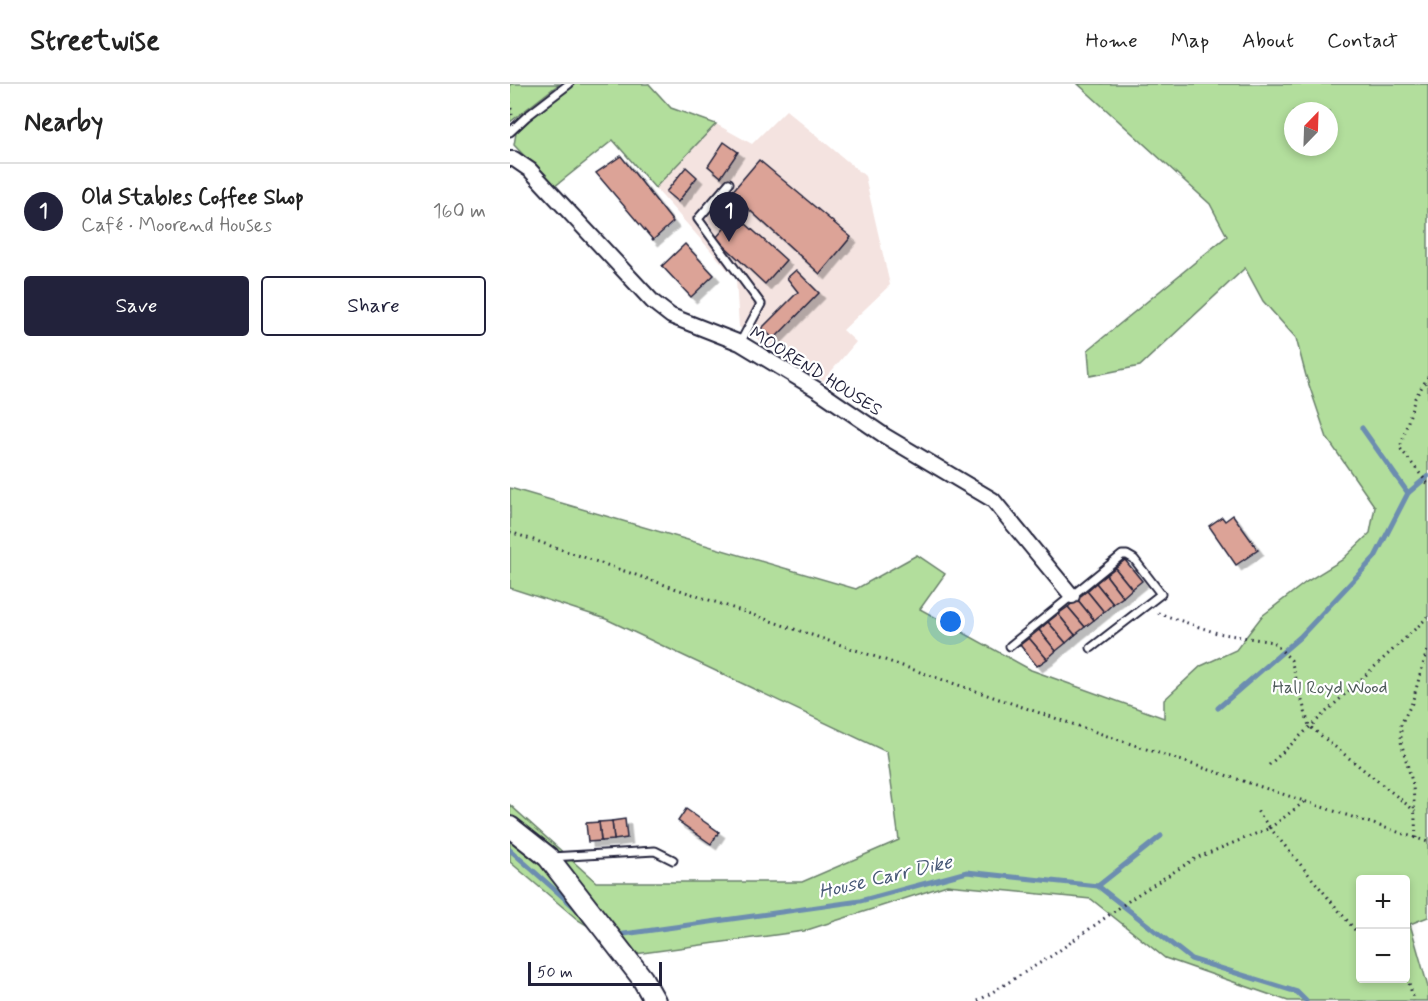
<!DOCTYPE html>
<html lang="en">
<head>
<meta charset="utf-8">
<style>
	:root { --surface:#fff; --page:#f2f2f2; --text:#222; --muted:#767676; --line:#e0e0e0; --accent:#22223b }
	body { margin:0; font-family:Mynerve,sans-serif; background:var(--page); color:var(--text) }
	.controls { position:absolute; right:18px; bottom:18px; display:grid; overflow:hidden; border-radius:6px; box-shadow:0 3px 9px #0003 }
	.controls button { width:54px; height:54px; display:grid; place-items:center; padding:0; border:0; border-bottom:2px solid var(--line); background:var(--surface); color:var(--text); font:30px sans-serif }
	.compass { position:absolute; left:774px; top:18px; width:54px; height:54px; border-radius:50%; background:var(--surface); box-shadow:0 3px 9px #0003; rotate:23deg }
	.scale { position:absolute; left:18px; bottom:15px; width:134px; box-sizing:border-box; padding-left:6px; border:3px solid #22223b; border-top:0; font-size:16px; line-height:21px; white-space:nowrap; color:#22223b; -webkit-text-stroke:4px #fff; paint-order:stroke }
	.you { position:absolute; left:441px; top:538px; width:21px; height:21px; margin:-15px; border:4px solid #fff; border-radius:50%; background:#1a73e8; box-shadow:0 0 0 9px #1a73e833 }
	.badge { display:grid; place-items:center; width:39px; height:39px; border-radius:50%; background:var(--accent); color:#fff; font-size:20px; font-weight:700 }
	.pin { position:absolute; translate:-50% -50px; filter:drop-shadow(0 2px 3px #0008) }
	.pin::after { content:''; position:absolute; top:32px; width:21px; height:18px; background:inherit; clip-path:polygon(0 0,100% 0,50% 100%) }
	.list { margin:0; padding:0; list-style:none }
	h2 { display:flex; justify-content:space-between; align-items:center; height:78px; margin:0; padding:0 24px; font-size:26px }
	h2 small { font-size:20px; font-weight:400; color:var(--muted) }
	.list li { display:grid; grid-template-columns:39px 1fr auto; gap:18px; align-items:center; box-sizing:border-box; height:96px; padding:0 24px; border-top:2px solid var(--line) }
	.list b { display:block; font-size:22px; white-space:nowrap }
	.list p { margin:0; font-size:20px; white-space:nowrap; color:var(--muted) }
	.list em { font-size:20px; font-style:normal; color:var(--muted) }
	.actions { display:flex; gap:12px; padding:18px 24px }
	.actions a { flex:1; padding:14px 0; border:2px solid var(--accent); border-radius:6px; text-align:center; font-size:21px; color:var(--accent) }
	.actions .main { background:var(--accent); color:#fff }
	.map { position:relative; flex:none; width:918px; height:917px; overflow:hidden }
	header { display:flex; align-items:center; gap:36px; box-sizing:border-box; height:84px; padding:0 30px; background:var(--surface); border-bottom:2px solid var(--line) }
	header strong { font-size:28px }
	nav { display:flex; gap:33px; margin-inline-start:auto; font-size:21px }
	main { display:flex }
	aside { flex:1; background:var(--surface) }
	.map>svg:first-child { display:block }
	.built { fill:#f4e3e0 }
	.green { fill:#b2de9c; stroke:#6a806c; stroke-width:1.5; fill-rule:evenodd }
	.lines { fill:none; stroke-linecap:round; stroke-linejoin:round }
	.stream { stroke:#6c8db0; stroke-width:5 }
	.building { fill:#dca397; stroke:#22223b; stroke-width:1.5; filter:url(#shadow) }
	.lane-casing { stroke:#22223b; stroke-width:11 }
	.street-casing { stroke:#22223b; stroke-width:18 }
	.secondary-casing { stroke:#22223b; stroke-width:24 }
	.path { stroke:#22223b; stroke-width:3; stroke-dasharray:1.5 4.5; stroke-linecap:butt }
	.lane { stroke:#fff; stroke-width:7 }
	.street { stroke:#fff; stroke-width:14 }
	.secondary { stroke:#fff; stroke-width:20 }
	.labels { text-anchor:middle; stroke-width:4.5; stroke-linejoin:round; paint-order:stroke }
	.street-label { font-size:18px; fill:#22223b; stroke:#fff }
	.park-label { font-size:18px; fill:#4d5a58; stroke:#fff }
	.water-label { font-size:20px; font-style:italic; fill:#475876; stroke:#fff }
</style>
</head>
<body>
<header>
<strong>Streetwise</strong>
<nav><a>Home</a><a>Map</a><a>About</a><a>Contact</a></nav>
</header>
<main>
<aside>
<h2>Nearby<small></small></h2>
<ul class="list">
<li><span class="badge">1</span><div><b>Old Stables Coffee Shop</b><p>Café · Moorend Houses</p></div><em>160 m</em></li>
</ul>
<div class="actions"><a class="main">Save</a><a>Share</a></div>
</aside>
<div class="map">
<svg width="918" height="917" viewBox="0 0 918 917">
	<defs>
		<filter id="shadow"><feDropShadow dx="5.5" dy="5.5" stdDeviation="0" flood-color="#0004"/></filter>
	</defs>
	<rect width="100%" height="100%" fill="#fff"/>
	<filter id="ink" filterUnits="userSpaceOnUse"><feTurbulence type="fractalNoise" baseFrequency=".0167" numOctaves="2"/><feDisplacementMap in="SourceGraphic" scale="12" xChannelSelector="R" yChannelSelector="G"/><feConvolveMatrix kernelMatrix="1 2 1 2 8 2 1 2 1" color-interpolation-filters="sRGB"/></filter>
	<g filter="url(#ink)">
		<polygon class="built" points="276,26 355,92 380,201 333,246 346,258 313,297 229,243 226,195 145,104 206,40 242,60"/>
		<g class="green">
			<polygon points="0,0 49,0 0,38"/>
			<polygon points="58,0 139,0 161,24 206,40 145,104 103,56 44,103 4,61 6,49"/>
			<path d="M568 0H918V833L900 840 918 903V917H778L655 874 581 815 437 801 294 847 125 870 68 836 0 778V721L86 798H292L389 756 377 668 96 535 0 504V404L346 505 407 471 435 490 410 525 521 586 654 634V616L691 582 726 566 752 532 796 498 832 476 860 449 865 423 817 354 796 292 786 254 753 217 735 184 630 282 580 292 578 266 717 152 700 120ZM783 27H819V63H783ZM850 796H896V894H850Z"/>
		</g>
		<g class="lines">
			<g class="stream">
				<polyline points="852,344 898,409"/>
				<polyline points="708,624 790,553 865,473 898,409 918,392"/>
				<polyline points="0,766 71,829"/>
				<polyline points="588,802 651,752"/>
				<polyline points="107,851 350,817 457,788 588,802 681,875 787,908 796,917"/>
			</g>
		</g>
		<g class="building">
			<polygon points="214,58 228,68 211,93 198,82"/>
			<polygon points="111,72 163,138 143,156 86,89"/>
			<polygon points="249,76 341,153 310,190 221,109"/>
			<polygon points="176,83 187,93 168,118 156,108"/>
			<polygon points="226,131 276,176 255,200 206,154"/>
			<polygon points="175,160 204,191 181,213 152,182"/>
			<polygon points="286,186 309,209 264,255 252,244 288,208 277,194"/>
			<polygon points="723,431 748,466 726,481 699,442 712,433 715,437"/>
			<polygon points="615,476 632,497 622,505 605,484"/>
			<polygon points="605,484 622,505 613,513 596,491"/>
			<polygon points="596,491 613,513 603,520 586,499"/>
			<polygon points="586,499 603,520 594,528 577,507"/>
			<polygon points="577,507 594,528 584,536 567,515"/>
			<polygon points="567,515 584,536 575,543 558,523"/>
			<polygon points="558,523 575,543 565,551 548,530"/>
			<polygon points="548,530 565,551 556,559 538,538"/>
			<polygon points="538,538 556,559 546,567 529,546"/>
			<polygon points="529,546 546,567 537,575 519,554"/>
			<polygon points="519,554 537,575 527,582 510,561"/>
			<polygon points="176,725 209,748 201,760 168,737"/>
			<polygon points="115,735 117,754 104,756 102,737"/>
			<polygon points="102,737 104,756 91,757 89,738"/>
			<polygon points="89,738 91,757 78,758 76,739"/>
		</g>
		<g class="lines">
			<defs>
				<g id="lane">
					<polyline points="0,48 16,33 59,0"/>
					<polyline points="219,99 188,135 251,220 230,259"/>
					<polyline points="500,562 612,471 617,471 624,475 651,510 581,564"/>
					<polyline points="41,773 145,767 163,776"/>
				</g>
				<polyline id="street" points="0,75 4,75 20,86 143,218 161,232 230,259 306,305 375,352 483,416 562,512"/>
				<polyline id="secondary" points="0,743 38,773 132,894 145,917"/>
			</defs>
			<use href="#lane" class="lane-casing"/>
			<use href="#street" class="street-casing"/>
			<use href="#secondary" class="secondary-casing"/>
			<g class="path">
				<polyline points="0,18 2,31"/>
				<polyline points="918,293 905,314 890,364 918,400"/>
				<polyline points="0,448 615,658 918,758"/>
				<polyline points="648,529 707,549 763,558 781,576 799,642 905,727"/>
				<polyline points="759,681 918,533"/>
				<polyline points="794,718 760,744 850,852"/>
				<polyline points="906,754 903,701 891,658 891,640 902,619 918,563"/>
				<polyline points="896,888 904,917"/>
				<polyline points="468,917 543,871 627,811 686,774 760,744 745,724"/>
			</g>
			<use href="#lane" class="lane"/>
			<use href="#street" class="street"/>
			<use href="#secondary" class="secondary"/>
		</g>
	</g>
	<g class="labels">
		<g class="street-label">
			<text transform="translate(306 287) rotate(32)" y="6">MOOREND HOUSES</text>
		</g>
		<g class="park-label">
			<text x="820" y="609">Hall Royd Wood</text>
		</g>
		<g class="water-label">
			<text transform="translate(375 792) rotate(-13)" y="7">House Carr Dike</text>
		</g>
	</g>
</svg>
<div class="controls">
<button>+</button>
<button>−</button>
</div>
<svg class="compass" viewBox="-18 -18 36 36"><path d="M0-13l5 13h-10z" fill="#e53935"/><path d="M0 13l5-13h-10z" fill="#767676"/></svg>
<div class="scale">50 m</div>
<div class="you"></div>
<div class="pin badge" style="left:219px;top:158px">1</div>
</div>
</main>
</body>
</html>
